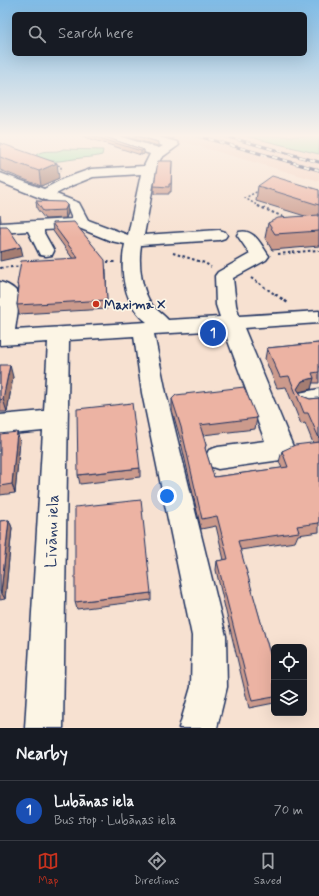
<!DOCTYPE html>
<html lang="en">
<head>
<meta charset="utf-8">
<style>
	:root { --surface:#171b24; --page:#20242c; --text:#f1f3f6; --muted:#9ea1a6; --line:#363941; --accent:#c8321e }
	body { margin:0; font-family:Mynerve,sans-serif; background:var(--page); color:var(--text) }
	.controls { position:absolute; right:12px; bottom:12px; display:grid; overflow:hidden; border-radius:6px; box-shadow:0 4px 16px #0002 }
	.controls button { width:36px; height:36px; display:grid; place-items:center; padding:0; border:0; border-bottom:1px solid var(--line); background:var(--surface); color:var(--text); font:20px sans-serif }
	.you { position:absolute; left:167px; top:496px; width:14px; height:14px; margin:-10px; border:3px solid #fff; border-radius:50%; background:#1a73e8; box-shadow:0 0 0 6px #1a73e833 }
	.badge { display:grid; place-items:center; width:26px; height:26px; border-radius:50%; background:var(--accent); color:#fff; font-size:13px; font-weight:700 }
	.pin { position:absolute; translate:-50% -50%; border:2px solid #fff; box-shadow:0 1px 4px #0006 }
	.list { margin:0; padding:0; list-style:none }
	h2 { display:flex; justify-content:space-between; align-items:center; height:52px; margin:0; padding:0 16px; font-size:17px }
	h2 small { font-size:13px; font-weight:400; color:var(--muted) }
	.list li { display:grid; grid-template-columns:26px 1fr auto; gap:12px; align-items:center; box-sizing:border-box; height:60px; padding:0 16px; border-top:1px solid var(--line) }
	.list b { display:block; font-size:15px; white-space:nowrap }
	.list p { margin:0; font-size:13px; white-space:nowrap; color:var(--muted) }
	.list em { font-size:13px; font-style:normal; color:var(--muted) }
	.icon { flex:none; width:22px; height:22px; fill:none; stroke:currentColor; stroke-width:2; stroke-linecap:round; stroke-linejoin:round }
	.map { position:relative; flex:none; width:319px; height:728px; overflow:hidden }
	.search { position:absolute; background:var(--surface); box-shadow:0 4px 16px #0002; left:12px; right:12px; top:12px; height:44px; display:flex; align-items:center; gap:10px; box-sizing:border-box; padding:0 14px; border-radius:6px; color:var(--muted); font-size:15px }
	.sheet { height:112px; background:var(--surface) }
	nav { display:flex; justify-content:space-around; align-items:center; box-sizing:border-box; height:56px; border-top:1px solid var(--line); background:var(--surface); font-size:11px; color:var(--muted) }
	nav a { display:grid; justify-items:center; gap:2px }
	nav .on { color:var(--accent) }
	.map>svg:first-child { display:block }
	.built { fill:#f4d3c3 }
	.green { fill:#9ce2af; stroke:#5c8886 }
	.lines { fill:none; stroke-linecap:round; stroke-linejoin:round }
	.minor-casing { stroke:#1b2f5e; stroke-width:3 }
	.path-far2 { stroke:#1b2f5e; stroke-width:1.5; stroke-dasharray:2 2; stroke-linecap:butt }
	.path-far1 { stroke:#1b2f5e; stroke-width:2; stroke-dasharray:2.5 2.5; stroke-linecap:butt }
	.path { stroke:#1b2f5e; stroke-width:2.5; stroke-dasharray:3 3; stroke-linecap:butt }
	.minor { fill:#fcf5e5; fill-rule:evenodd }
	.rail-casing { stroke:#1b2f5e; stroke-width:3 }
	.rail { stroke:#fcf5e5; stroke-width:2; stroke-dasharray:5.5; stroke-linecap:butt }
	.wall { fill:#cb9a8c; stroke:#1b2f5e }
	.shaded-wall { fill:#a57d72; stroke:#1b2f5e }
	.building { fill:#ecb3a3; stroke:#1b2f5e }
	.poi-dot { fill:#c8321e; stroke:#fcf5e5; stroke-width:1.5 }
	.labels { text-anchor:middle; stroke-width:3.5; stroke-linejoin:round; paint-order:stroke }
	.poi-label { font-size:13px; font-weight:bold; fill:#1b2f5e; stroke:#fcf5e5; text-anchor:start }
	.near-street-label { font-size:16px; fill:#1b2f5e; stroke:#fcf5e5 }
</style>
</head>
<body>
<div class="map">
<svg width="319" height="728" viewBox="0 0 319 728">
	<rect width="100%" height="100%" fill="#f7e1d1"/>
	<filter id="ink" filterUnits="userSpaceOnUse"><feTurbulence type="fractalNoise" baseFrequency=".025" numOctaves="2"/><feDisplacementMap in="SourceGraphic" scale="8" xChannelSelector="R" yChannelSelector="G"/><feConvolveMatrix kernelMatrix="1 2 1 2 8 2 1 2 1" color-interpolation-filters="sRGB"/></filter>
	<g filter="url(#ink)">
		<polygon class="built" points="82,136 288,136 319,144 319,181 184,142 160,160"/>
		<g class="green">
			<polygon points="246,136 319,136 319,154"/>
			<path d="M63 149 103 150 102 155C92 158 84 157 74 159 59 161 50 164 36 155 44 148 56 154 63 149Z"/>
		</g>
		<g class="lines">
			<defs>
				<g id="minor">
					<path d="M99 136H118L159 148 163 146 138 138 136 136H155L177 142 179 145 161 158 156 170 144 235 219 230 225 232 227 235 225 238 219 240 141 245C138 264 141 289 152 305 157 311 163 314 168 320L220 317 216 305 215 276 218 272 250 254 237 235 239 232C254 228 261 245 269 256L266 260 233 278 236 305 239 316 319 311V323L244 328 294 449 290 456 281 460 218 469 209 466 205 458 209 450 218 447 265 441 224 330 154 334 166 393 226 636 227 687 217 728H179L191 687 192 636 142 393 134 336 69 340 63 728H25L43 431 0 435V415L44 411 48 342 0 345V282C8 284 16 289 20 296L15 330 147 322C124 305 119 271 125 244L111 241 79 228 44 230V233L54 251 52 255 46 256 40 255 28 231 0 233V223L72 219 68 209 0 182V173L44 189 63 179 91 169 144 166 150 154 101 138ZM141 174 128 235 88 220 79 203 56 194 73 185 93 177Z"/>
					<polygon points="319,389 319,407 307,408 299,405 295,399 299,393"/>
				</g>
			</defs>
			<use href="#minor" class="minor-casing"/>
			<g class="path-far2">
				<polyline points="54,164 61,166 61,171"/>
				<polyline points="260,190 245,198 260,207"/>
			</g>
			<g class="path-far1">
				<polyline points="258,206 288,219"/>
				<polyline points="173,253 205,263 211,267"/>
				<polyline points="278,254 319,250"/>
				<polyline points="102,262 115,262"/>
				<polyline points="0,268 23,266"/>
				<polyline points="251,278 276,295"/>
			</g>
			<polyline class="path" points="275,294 288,303"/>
			<use href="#minor" class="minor"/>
			<defs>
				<g id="rail">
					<polyline points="198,136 319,170"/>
					<polyline points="225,136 319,162"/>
				</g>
			</defs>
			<use href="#rail" class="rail-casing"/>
			<use href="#rail" class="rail"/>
		</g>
		<g class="wall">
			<polygon points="82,136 102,136 144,150 144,154 141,155"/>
			<polygon points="124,136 139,136 158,142 158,146"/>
			<polygon points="162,136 174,136 174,139"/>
			<polygon points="0,143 59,178 41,186 0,170"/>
			<polygon points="172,161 171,192 169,192 169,194 154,194 154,186"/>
			<polygon points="258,186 319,190 319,246 272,250 265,238 268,223 305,216 256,201"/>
			<polygon points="36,201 67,205 68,213 66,218 45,219 37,209"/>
			<polygon points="52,223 106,269 107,309 19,314 17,305 19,291 17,284 73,259 53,231"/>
			<polygon points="319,343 319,383 312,383 311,389 299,392 302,396 310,399 319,398 319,532 298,535 295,542 240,550 274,668 274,703 249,708 216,570 217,561 224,560 216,526 201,529 180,438 172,410 172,399 257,418 255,429 203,435 206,445 205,449 214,477 282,468 279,462 282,451 313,443 305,423 301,424 286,387 277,388 265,359 267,348"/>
			<polygon points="0,365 13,377 7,412 0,412"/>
			<polygon points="0,434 20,441 15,493 0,495"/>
			<polygon points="140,468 140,477 80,484 78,475"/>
			<polygon points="9,520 12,528 5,599 0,600 0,521"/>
			<polygon points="151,593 151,600 77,609 75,602"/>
		</g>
		<g class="shaded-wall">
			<polygon points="144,150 144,154 141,155 141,151"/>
			<polygon points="57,163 59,178 41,186 39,171"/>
			<polygon points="67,205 68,213 66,218 65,210"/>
			<polygon points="0,215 1,221 0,222"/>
			<polygon points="21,247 23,256 0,261 0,252"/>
			<polygon points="10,365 13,377 7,412 3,399"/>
			<polygon points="314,378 311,389 299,392 297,389 302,381"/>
			<polygon points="17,432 20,441 15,493 12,484"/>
			<polygon points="9,520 12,528 5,599 1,592"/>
		</g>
		<g class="building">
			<polygon points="93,136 102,136 144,150 141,151"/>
			<polygon points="136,136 139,136 158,142"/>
			<polygon points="0,143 57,163 39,171 0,157"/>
			<polygon points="158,161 172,161 171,184 169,184 169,187 154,186"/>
			<polygon points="272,176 319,190 319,205 258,186"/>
			<polygon points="36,201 64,202 67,205 65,210 43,211"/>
			<polygon points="319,215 319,231 275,234 268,223 278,218"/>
			<polygon points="74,222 105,260 107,300 17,305 19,287 17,284 21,261 78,258 52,223"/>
			<polygon points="0,226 7,226 21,247 0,252"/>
			<polygon points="319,343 319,372 312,373 314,378 302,381 297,389 302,396 310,399 319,398 319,438 308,413 304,413 289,376 280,377 267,348"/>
			<polygon points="0,365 10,365 3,399 0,400"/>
			<polygon points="244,387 257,418 200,425 206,445 205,448 214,477 288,467 282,451 295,445 319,442 319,523 297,526 299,532 238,541 274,668 274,697 252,701 217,561 228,559 217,516 202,519 181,427 172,399 176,395"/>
			<polygon points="132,403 140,468 78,475 77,409"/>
			<polygon points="17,432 12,484 0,486 0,434"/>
			<polygon points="141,500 151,593 75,602 75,507"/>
			<polygon points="9,520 1,592 0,592 0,521"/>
		</g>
	</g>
	<linearGradient id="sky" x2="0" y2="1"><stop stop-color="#7fbbe6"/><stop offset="0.57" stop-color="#fbf2ea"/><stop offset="1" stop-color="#fbf2ea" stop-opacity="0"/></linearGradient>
	<rect width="319" height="238" fill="url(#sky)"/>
	<circle class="poi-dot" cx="96" cy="304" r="4"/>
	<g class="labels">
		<g class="poi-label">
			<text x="104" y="309">Maxima X</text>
		</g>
		<g class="near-street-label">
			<text transform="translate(51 531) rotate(-88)" y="6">Līvānu iela</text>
		</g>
	</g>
</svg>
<div class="controls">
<button><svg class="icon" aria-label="locate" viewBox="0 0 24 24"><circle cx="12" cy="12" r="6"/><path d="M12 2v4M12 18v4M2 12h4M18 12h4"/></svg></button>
<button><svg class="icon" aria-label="layers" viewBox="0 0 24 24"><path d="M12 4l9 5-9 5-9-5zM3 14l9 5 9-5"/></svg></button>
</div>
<div class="you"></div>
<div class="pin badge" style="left:213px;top:333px;background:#1a4fb4">1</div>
<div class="search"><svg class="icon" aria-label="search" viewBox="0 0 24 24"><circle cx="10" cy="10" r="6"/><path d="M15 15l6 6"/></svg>Search here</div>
</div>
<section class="sheet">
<h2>Nearby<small></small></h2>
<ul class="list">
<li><span class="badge" style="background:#1a4fb4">1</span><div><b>Lubānas iela</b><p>Bus stop · Lubānas iela</p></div><em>70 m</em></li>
</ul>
</section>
<nav>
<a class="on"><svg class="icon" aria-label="map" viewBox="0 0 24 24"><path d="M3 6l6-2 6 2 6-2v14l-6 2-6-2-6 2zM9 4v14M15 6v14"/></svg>Map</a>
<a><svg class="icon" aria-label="directions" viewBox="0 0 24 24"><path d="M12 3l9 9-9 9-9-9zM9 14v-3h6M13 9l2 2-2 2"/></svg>Directions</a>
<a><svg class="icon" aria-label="saved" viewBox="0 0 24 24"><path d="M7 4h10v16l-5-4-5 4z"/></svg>Saved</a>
</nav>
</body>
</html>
